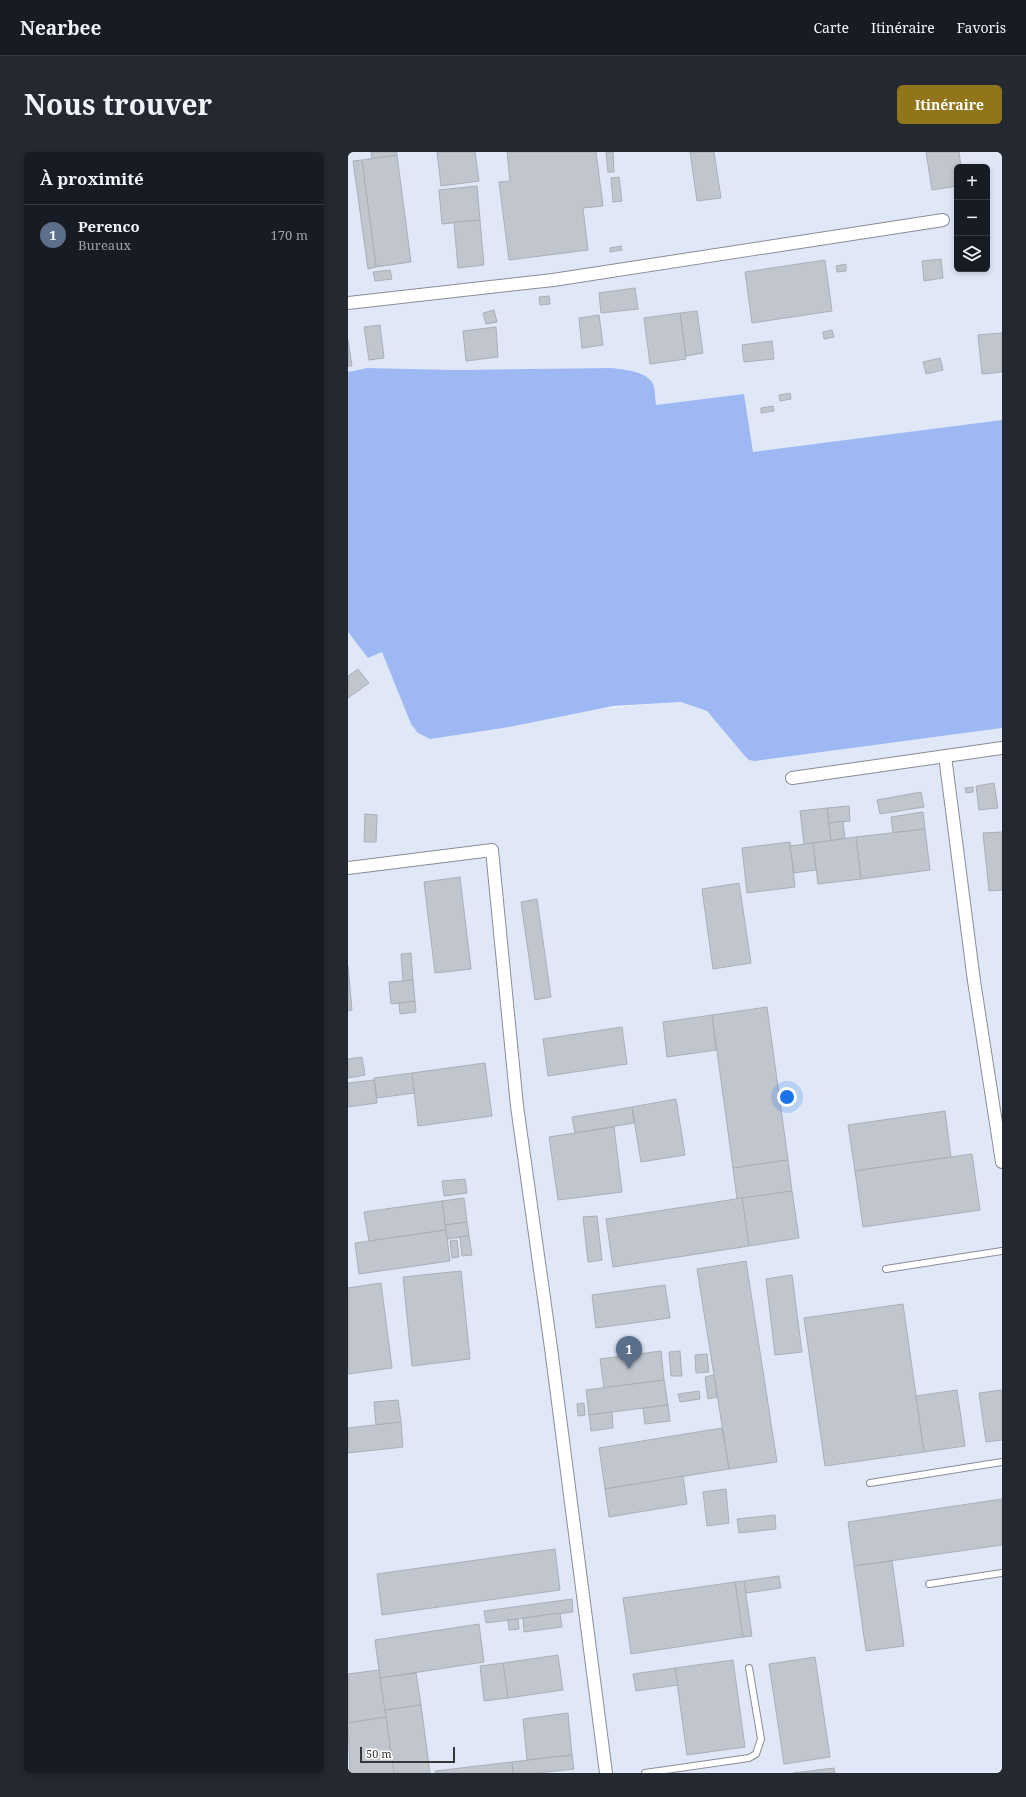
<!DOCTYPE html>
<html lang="fr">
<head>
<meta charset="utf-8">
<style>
	:root { --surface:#171b24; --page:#242831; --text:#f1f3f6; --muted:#9ea1a6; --line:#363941; --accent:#91751b }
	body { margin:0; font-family:"Noto Serif",serif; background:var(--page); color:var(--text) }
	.controls { position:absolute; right:12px; top:12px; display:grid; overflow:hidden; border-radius:6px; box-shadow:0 2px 6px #0003 }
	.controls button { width:36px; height:36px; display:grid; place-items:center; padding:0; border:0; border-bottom:1px solid var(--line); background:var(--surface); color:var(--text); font:20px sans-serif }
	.scale { position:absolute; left:12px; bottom:10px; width:95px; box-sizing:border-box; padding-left:4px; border:2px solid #343639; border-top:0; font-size:11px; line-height:14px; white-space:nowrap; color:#343639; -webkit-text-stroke:3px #fff; paint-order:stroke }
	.you { position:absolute; left:439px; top:945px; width:14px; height:14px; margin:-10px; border:3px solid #fff; border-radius:50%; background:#1a73e8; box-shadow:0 0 0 6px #1a73e833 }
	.badge { display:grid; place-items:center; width:26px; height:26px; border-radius:50%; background:var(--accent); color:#fff; font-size:13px; font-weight:700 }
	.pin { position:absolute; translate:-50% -33px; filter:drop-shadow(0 1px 2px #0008) }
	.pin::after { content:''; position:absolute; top:21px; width:14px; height:12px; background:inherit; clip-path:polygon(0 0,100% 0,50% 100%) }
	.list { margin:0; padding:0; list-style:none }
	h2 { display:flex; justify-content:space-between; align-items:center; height:52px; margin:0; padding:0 16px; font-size:17px }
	h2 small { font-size:13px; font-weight:400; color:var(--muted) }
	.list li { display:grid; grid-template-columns:26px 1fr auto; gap:12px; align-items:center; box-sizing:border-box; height:60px; padding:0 16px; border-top:1px solid var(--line) }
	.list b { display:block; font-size:15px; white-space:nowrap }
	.list p { margin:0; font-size:13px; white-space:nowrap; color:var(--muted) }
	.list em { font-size:13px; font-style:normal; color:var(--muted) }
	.icon { flex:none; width:22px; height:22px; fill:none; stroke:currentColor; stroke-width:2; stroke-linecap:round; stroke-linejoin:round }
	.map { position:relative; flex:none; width:654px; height:1621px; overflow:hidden; border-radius:6px }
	header { display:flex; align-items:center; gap:24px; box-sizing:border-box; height:56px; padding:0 20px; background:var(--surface); border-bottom:1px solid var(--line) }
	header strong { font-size:19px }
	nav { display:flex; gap:22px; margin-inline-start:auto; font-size:14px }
	.intro { display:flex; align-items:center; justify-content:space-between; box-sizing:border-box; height:96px; padding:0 24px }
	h1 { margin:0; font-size:28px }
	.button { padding:10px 18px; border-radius:6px; background:var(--accent); color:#fff; font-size:14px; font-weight:700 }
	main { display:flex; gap:24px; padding:0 24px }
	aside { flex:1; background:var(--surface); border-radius:6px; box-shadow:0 2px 6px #0003 }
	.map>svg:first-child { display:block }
	.built { fill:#e0e8f8; fill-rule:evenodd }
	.water { fill:#9eb8f3 }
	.building { fill:#c1c5ce; stroke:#aaaeb7 }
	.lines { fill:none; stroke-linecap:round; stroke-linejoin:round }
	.lane-casing { stroke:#8a8d96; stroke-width:8 }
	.street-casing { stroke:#8a8d96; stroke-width:14 }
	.lane { stroke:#fff; stroke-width:6 }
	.street { stroke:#fff; stroke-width:12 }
</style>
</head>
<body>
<header>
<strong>Nearbee</strong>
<nav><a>Carte</a><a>Itinéraire</a><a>Favoris</a></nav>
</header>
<div class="intro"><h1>Nous trouver</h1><a class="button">Itinéraire</a></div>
<main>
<aside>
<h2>À proximité<small></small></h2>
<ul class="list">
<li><span class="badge" style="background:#5c6f8a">1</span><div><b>Perenco</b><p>Bureaux</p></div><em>170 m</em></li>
</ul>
</aside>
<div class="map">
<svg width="654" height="1621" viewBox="0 0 654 1621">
	<rect width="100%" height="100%" fill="#edf2fb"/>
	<g class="built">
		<path d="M0 0H654V268L405 301 396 242 308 253 305 233 298 226 289 221 264 216 107 218 19 216 0 220ZM609 15H639V117H609Z"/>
		<polygon points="0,480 20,505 34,500 63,572 333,550 359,559 377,580 407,609 654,576 654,1621 0,1621"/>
	</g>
	<path class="water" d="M19 216 107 218 264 216C276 218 301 219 306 234 307 240 307 247 308 253L396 242 405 300 654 268V576L407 609 401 608 396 603 359 559 333 550 265 554 161 575 82 587 70 581 63 572 34 500 20 506 0 480V220Z"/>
	<g class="building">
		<polygon points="23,0 49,0 49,3 24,7"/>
		<polygon points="89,0 127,0 131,29 93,34"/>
		<polygon points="159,0 248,0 255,54 235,56 240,98 161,108 151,30 162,29"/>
		<polygon points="258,0 265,0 266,20 260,20"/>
		<polygon points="342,0 366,0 373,46 349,49"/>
		<polygon points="578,0 611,0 613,15 609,15 609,34 584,38"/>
		<polygon points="49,3 63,110 28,115 14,8"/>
		<polygon points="14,8 28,115 20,117 5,9"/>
		<polygon points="271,25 274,49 265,50 263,26"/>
		<polygon points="129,34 132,68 94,72 91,38"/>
		<polygon points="132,68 136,113 110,116 106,70"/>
		<polygon points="273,94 274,98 262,100 262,96"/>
		<polygon points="593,107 595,126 576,129 574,109"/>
		<polygon points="477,108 484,159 404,171 397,120"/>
		<polygon points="498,112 498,119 489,120 488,114"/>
		<polygon points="42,118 44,127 27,129 25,120"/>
		<polygon points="287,136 290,157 253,161 251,141"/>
		<polygon points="201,144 202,152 192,153 191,145"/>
		<polygon points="146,158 149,170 138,172 135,161"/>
		<polygon points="349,159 355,201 338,204 332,161"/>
		<polygon points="332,161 338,207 302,212 296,166"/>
		<polygon points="251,163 255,193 234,196 231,166"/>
		<polygon points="32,173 36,206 21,208 16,175"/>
		<polygon points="148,175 150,205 118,209 115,179"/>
		<polygon points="484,178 486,185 476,187 475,180"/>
		<polygon points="654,181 654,220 634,222 630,183"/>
		<polygon points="0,188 4,214 0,214"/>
		<polygon points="424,189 426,207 396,210 394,193"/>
		<polygon points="592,206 595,218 578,222 575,210"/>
		<polygon points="442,241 443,247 432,249 431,243"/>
		<polygon points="425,254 426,259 413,261 413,256"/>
		<polygon points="10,517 21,531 0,546 0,524"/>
		<polygon points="646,631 650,656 631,658 628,634"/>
		<polygon points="625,635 625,640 618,641 617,636"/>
		<polygon points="573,640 576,655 532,662 529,648"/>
		<polygon points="501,654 502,669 481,671 479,656"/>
		<polygon points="479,656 483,689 456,692 452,659"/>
		<polygon points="575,660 577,677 545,681 543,665"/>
		<polygon points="17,662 29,663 28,690 16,690"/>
		<polygon points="495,669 497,687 483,689 481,671"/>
		<polygon points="577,677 582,718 513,727 508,685"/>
		<polygon points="654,680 654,738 641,739 635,681"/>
		<polygon points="508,685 513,727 470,732 465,691"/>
		<polygon points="442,690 447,735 399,741 394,696"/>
		<polygon points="465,691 468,718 446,721 442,694"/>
		<polygon points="112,725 123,817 87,821 76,730"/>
		<polygon points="391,731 403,811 365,817 354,737"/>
		<polygon points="189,747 203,845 187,848 173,750"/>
		<polygon points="63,801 65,828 55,829 53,802"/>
		<polygon points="0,814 4,858 0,859"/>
		<polygon points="65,828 67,849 43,852 41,830"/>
		<polygon points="67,849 68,860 52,862 51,851"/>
		<polygon points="419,855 440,1008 385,1016 364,863"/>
		<polygon points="364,863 368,898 319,905 315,870"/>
		<polygon points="274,875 279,912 200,924 195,887"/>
		<polygon points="14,905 17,923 0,926 0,907"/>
		<polygon points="137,911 144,964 70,974 64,921"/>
		<polygon points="64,921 66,941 29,946 26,926"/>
		<polygon points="26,928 29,951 0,955 0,931"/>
		<polygon points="328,947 337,1003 293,1010 284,955"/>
		<polygon points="284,955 286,971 227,981 224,965"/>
		<polygon points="597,959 603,1005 507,1019 500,973"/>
		<polygon points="266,975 274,1040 210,1048 201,985"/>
		<polygon points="624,1002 632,1058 515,1075 507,1019"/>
		<polygon points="440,1008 444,1039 389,1047 385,1016"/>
		<polygon points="117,1027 119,1041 96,1044 94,1029"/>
		<polygon points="444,1039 451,1086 401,1094 394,1046"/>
		<polygon points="116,1046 119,1070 97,1073 94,1049"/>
		<polygon points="394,1046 401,1094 265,1115 258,1067"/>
		<polygon points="94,1049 98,1078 21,1089 16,1060"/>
		<polygon points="249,1064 254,1108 240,1110 235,1065"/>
		<polygon points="119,1070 121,1084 99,1087 97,1073"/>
		<polygon points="98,1078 102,1109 11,1122 7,1091"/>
		<polygon points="121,1084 124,1103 114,1104 112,1085"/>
		<polygon points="109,1088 111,1105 104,1106 102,1089"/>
		<polygon points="398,1109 429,1310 381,1317 349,1117"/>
		<polygon points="113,1119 122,1207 64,1214 55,1125"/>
		<polygon points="444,1123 454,1200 427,1203 418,1127"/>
		<polygon points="33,1131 44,1216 0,1222 0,1136"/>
		<polygon points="317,1133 322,1166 248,1176 244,1143"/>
		<polygon points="555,1152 576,1300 477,1314 456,1166"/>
		<polygon points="313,1199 316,1228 256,1236 252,1207"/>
		<polygon points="332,1199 334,1224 323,1224 321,1200"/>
		<polygon points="359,1202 361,1220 348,1221 347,1203"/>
		<polygon points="366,1223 369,1245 360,1247 357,1225"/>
		<polygon points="316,1228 320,1253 241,1263 238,1238"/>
		<polygon points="609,1238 617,1294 576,1300 568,1244"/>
		<polygon points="654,1238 654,1288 638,1290 631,1241"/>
		<polygon points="351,1239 352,1247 332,1250 330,1242"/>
		<polygon points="50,1248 53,1270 28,1273 26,1250"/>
		<polygon points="236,1251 237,1263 230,1264 229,1252"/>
		<polygon points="320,1253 322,1269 297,1272 295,1256"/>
		<polygon points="264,1260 265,1276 243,1279 241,1263"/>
		<polygon points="53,1270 55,1295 0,1301 0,1276"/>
		<polygon points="374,1276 381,1317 257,1337 251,1296"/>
		<polygon points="335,1324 339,1352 261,1365 257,1337"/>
		<polygon points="378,1337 381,1371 359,1374 355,1340"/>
		<polygon points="654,1347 654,1393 506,1414 500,1370"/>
		<polygon points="427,1363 428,1377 391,1381 389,1367"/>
		<polygon points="207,1397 212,1438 34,1463 29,1422"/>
		<polygon points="544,1409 556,1494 518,1499 506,1414"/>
		<polygon points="431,1424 433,1436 398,1441 396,1429"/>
		<polygon points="396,1429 404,1484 395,1485 387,1430"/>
		<polygon points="387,1430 395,1485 283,1502 275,1446"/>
		<polygon points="224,1447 225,1460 138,1471 136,1459"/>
		<polygon points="212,1461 214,1475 176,1480 175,1466"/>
		<polygon points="170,1467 171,1477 161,1478 160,1468"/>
		<polygon points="131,1472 136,1510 32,1526 27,1488"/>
		<polygon points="210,1503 215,1538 160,1546 155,1511"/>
		<polygon points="467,1505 482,1605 436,1612 421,1512"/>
		<polygon points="385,1508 397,1595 339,1603 327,1516"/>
		<polygon points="155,1511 160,1546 136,1549 132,1514"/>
		<polygon points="327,1516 330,1533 288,1539 285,1522"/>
		<polygon points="31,1518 38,1565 0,1571 0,1522"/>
		<polygon points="68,1521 73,1553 37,1558 32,1526"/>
		<polygon points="73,1553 82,1621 46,1621 37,1558"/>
		<polygon points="220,1561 224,1603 179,1608 175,1567"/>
		<polygon points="38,1565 46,1621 2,1621 0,1571"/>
		<polygon points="224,1603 226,1617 190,1621 165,1621 164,1610"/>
		<polygon points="164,1610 165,1621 87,1621 87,1619"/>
		<polygon points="486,1616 487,1621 445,1621"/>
	</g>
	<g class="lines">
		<defs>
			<g id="lane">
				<polyline points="538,1117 654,1099"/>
				<polyline points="522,1331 654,1310"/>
				<polyline points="581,1432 654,1421"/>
				<polyline points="297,1621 401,1606 408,1602 413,1587 401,1516"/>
			</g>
			<g id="street">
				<polyline points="0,151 205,128 595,68"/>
				<polyline points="597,604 626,829 654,1010"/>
				<polyline points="444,626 654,596"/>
				<polyline points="0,716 144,698 169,954 203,1196 258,1621"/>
			</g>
		</defs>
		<use href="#lane" class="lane-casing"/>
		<use href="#street" class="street-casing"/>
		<use href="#lane" class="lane"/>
		<use href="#street" class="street"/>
	</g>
</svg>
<div class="controls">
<button>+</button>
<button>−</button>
<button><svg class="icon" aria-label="layers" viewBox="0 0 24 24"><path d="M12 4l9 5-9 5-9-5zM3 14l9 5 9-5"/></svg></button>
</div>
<div class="scale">50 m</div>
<div class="you"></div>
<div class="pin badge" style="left:281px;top:1217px;background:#5c6f8a">1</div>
</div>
</main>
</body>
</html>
